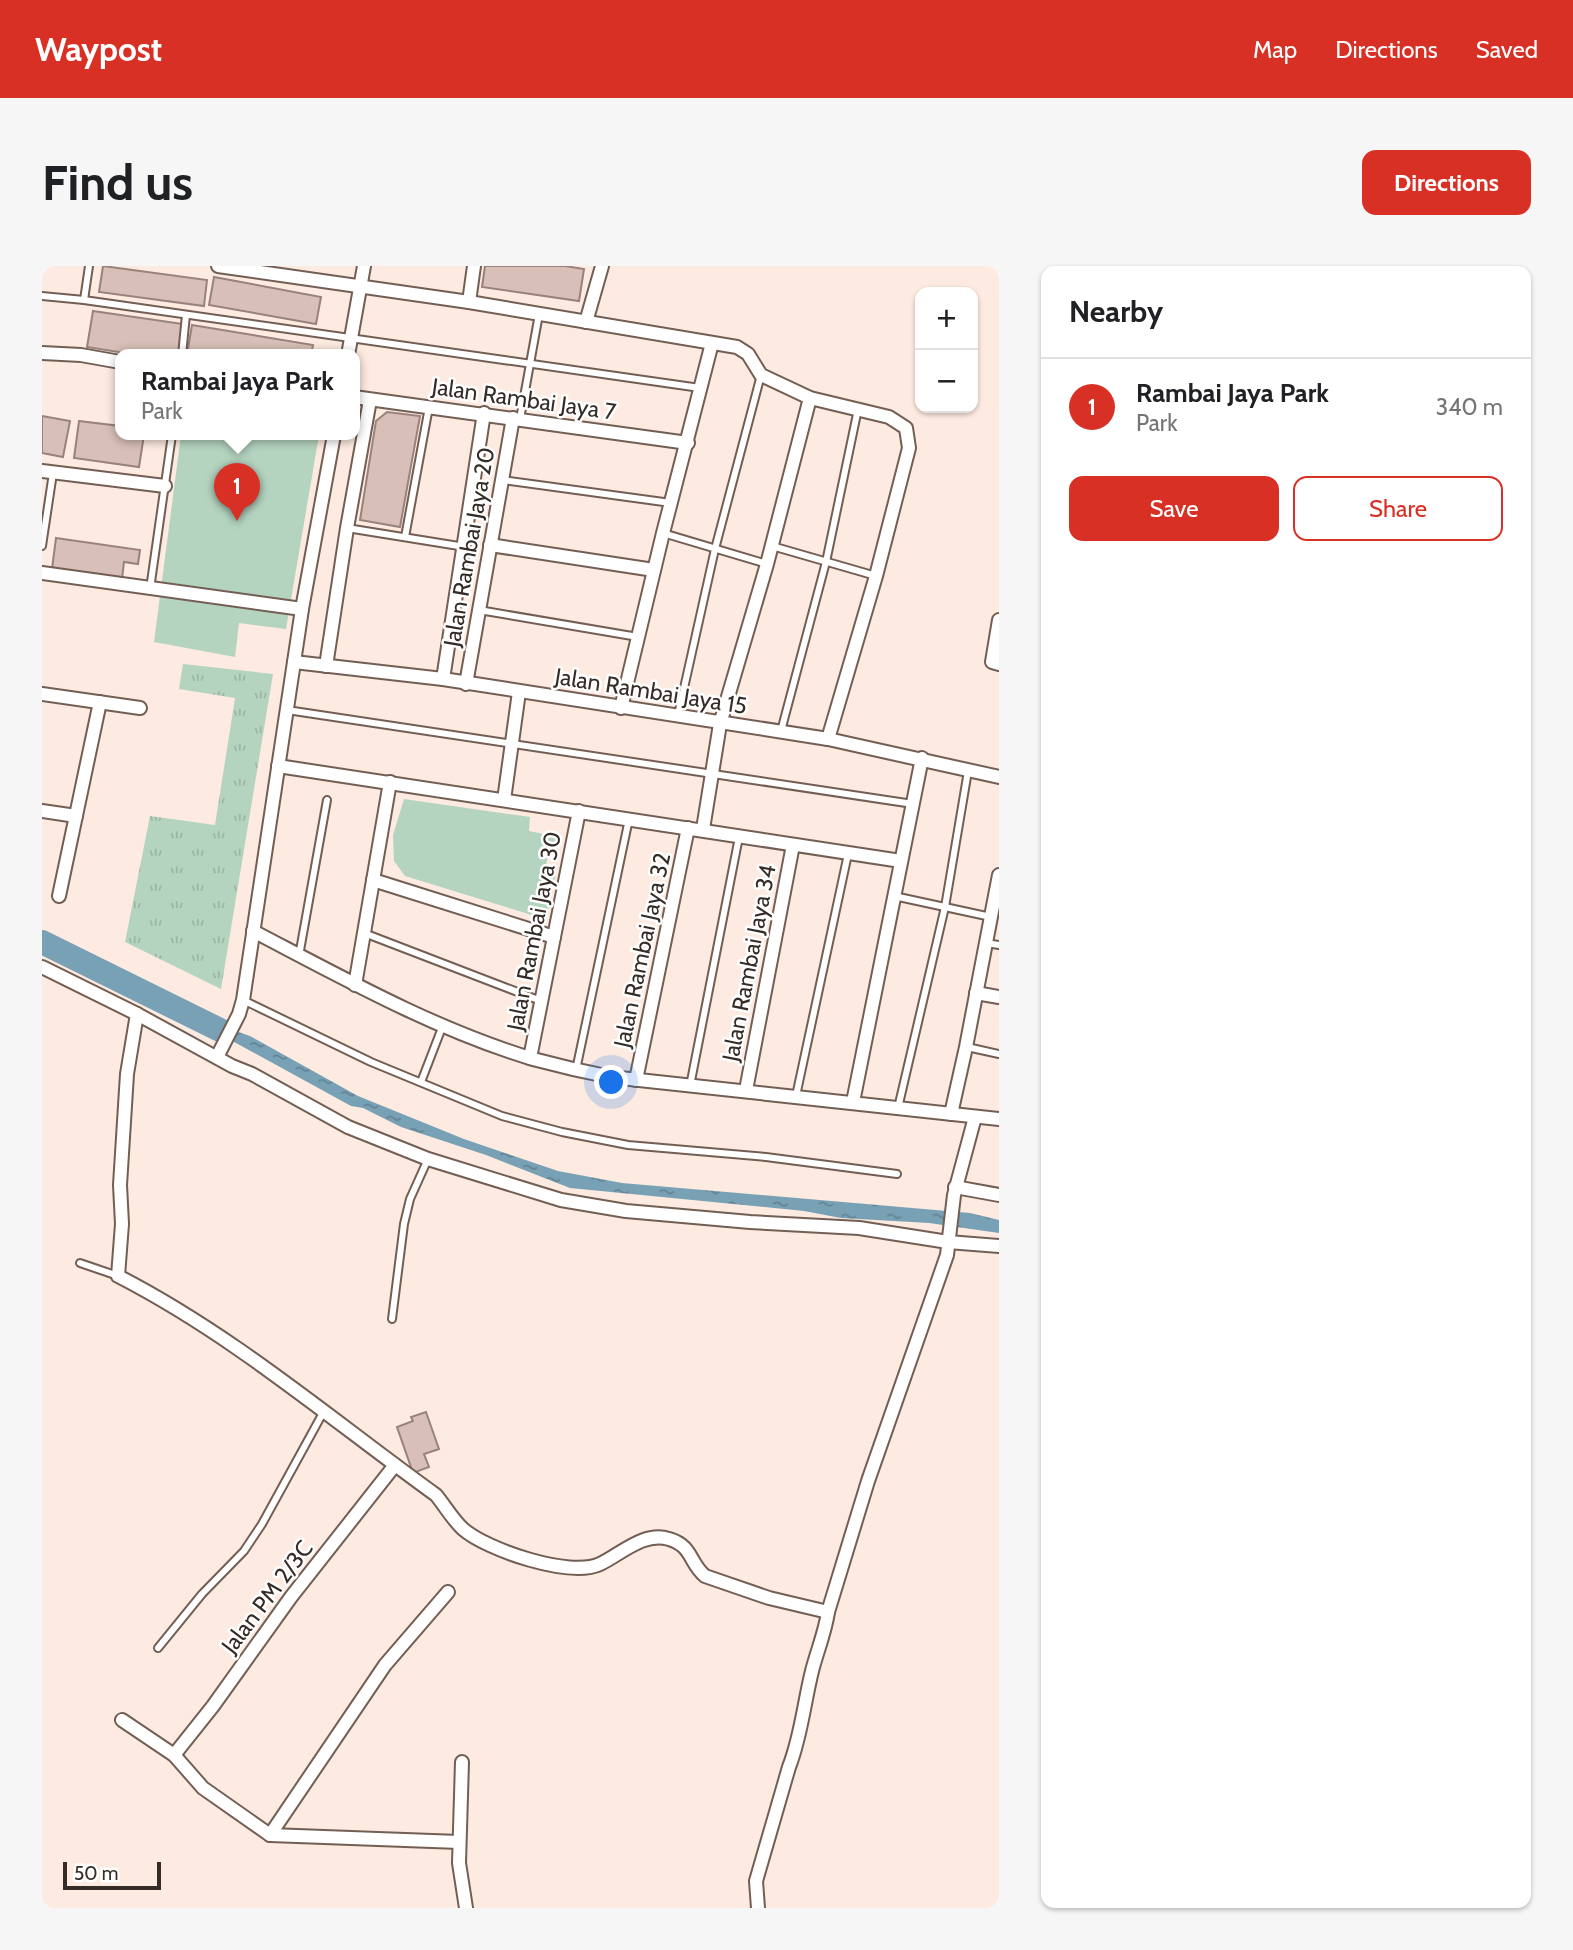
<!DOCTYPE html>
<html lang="en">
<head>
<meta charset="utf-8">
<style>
	:root { --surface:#fff; --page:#f6f6f6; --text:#202124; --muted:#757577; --line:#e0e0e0; --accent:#d93025 }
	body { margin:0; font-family:Cabin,sans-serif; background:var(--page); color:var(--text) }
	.controls { position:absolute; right:21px; top:21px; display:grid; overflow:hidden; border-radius:14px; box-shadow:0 2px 5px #0004 }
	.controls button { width:63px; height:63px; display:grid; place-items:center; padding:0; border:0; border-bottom:2px solid var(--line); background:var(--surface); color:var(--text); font:35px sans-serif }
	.scale { position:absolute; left:21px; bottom:18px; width:98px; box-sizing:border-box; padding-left:7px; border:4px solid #352c28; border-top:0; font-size:19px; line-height:24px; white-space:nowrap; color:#352c28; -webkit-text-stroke:5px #fff; paint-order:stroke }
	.you { position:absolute; left:570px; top:817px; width:24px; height:24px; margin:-18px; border:5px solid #fff; border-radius:50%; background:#1a73e8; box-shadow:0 0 0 10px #1a73e833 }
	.badge { display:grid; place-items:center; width:46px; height:46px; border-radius:50%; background:var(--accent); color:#fff; font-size:23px; font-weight:700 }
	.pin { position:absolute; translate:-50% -58px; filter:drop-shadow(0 2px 4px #0008) }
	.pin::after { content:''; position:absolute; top:37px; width:24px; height:21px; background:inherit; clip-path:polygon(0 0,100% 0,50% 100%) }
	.popup { position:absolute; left:73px; top:83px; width:245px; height:91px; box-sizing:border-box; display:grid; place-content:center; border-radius:14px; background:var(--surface); filter:drop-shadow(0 2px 5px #0005); font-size:23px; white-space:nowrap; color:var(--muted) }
	.popup b { font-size:26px; color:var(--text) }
	.popup::after { content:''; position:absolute; left:50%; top:100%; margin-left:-14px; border:14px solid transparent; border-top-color:var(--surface) }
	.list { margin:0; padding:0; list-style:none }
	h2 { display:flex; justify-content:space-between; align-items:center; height:91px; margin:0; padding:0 28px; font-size:30px }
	h2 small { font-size:23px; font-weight:400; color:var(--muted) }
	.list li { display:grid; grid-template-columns:46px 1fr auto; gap:21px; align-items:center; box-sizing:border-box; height:98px; padding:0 28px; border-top:2px solid var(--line) }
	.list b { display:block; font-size:26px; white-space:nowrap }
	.list p { margin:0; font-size:23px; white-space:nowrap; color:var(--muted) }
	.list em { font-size:23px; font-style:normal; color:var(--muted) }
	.actions { display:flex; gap:14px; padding:21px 28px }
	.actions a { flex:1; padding:16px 0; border:2px solid var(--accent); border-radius:14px; text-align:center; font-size:24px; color:var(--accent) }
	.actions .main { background:var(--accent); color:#fff }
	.map { position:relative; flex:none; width:957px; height:1642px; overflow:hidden; border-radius:14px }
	header { display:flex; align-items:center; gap:42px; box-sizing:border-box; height:98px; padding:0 35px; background:var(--accent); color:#fff }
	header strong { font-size:33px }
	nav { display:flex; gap:38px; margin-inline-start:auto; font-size:24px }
	.intro { display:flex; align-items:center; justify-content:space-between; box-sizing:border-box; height:168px; padding:0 42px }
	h1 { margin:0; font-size:49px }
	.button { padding:18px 32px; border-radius:14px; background:var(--accent); color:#fff; font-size:24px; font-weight:700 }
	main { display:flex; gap:42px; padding:0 42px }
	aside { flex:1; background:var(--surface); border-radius:14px; box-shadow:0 2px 5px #0004 }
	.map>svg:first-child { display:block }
	.grass { fill:url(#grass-tufts) }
	.green { fill:#b4d4c0 }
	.water { fill:url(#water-ripples) }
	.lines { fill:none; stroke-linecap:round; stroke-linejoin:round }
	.river { stroke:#78a1b5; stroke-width:24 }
	.building { fill:#d8bfb7; stroke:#99827b; stroke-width:2 }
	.lane-casing { stroke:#735e54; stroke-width:10 }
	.street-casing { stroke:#735e54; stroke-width:16 }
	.lane { stroke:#fff; stroke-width:6 }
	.street { stroke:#fff; stroke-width:12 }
	.labels { text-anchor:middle; stroke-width:5; stroke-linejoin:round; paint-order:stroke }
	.street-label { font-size:23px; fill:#352c28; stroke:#fff }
</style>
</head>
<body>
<header>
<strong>Waypost</strong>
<nav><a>Map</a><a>Directions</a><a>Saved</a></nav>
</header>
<div class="intro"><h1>Find us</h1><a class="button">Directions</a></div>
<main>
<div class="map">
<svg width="957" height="1642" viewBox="0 0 957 1642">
	<defs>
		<pattern id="grass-tufts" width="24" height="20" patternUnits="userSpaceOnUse" patternTransform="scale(1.75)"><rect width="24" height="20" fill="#b4d4c0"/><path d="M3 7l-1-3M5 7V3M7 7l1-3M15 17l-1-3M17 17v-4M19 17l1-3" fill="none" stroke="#9bb6a5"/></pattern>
		<pattern id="water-ripples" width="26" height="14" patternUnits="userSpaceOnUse" patternTransform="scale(1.75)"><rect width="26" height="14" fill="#78a1b5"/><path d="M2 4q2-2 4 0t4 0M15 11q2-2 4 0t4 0" fill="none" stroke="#638393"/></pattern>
	</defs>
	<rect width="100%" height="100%" fill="#fdeae0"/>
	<polygon class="grass" points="141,398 231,408 179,723 83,676 108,550 173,559 193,432 137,423"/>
	<g class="green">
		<polygon points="139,169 277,169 244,363 197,357 193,391 112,376"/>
		<polygon points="362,533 488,551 487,565 516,571 515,579 508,579 503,604 514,607 507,643 496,651 363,610 352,595 351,569"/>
	</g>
	<polygon class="water" points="168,756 208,770 316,830 422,873 516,905 580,917 928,947 957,954 957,967 887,957 799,952 762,945 528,922 444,889 359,861 321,842 309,840 165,761"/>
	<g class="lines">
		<polyline class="river" points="0,676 180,765"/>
	</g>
	<g class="building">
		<polygon points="61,0 165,14 162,40 57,26"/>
		<polygon points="443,0 523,0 542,3 537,35 440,21"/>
		<polygon points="172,11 279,31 274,58 167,39"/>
		<polygon points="51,45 141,58 136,89 95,89 45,81"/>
		<polygon points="150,59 271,79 269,89 145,89"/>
		<polygon points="345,146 378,150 358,261 318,254 334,155"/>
		<polygon points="0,150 28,155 21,191 0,187"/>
		<polygon points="37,155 78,160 78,169 102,169 97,201 32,192"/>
		<polygon points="14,272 98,284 96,298 82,296 80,313 10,303"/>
		<polygon points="384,1146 397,1183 382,1188 387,1201 371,1207 355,1161 371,1155 369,1151"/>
	</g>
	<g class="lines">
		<defs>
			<g id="lane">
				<polyline points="0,30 42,34 658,122"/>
				<polyline points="42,34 47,0"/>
				<polyline points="140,89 144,49"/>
				<polyline points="478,153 497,48"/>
				<polyline points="461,214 629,237"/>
				<polyline points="305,262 423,281"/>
				<polyline points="621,267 725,298"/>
				<polyline points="363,271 387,141"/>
				<polyline points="0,280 11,207"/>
				<polyline points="730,280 834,310"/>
				<polyline points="108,323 130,169"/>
				<polyline points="437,344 596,371"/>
				<polyline points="245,444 871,538"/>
				<polyline points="636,449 673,283 719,109"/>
				<polyline points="739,465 784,296 816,143"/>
				<polyline points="852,630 949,651"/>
				<polyline points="322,667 499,735"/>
				<polyline points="944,677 957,679"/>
				<polyline points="257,690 285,534"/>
				<polyline points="201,734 329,796 460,850 520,866 586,879 724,891 855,908"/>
				<polyline points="925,781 957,788"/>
				<polyline points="534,804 587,553"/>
				<polyline points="379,816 401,759"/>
				<polyline points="648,820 697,571"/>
				<polyline points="754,830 806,588"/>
				<polyline points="856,842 903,641 926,505"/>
				<polyline points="38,997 76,1010"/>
				<polyline points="350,1053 362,958 368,933 386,893"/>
				<polyline points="116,1382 160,1328 202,1285 220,1258 282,1145"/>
			</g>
			<g id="street">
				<polyline points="176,0 427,36 695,81 706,88 719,109 768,132 847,151 864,162 867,182 834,310 786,473"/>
				<polyline points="427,36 432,0"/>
				<polyline points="544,56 560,0"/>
				<polyline points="0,87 39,89 78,96"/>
				<polyline points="306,89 322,0"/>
				<polyline points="312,131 646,177"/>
				<polyline points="0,205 123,220"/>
				<polyline points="448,279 612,304"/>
				<polyline points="0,307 260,343"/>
				<polyline points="957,354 950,396 957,398"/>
				<polyline points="252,396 401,413 786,473 957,511"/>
				<polyline points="284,400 305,262 328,134"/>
				<polyline points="401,413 442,147"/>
				<polyline points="424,418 471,152"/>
				<polyline points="0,428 98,442"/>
				<polyline points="579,442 621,267 670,77"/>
				<polyline points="236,500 859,595"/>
				<polyline points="462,534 477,426"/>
				<polyline points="0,545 34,550"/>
				<polyline points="661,563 678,458 725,298 768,132"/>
				<polyline points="331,614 512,671"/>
				<polyline points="17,630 58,436"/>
				<path d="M211 665C301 712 392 763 491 793 517 800 543 806 569 811L957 853"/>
				<polyline points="0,701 95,748 190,800 210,808 306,861 386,893 519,934 584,945 708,956 817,962 906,976 957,980"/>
				<polyline points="313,719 348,516"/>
				<polyline points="934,727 957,731"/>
				<path d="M95 748 85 808 78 919 80 958 76 1010C191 1069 290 1154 394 1229 403 1240 411 1254 421 1263 445 1284 528 1312 558 1298 579 1288 602 1265 627 1273 651 1280 647 1297 663 1310L727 1332 786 1346"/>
				<polyline points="175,791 197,748 201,734 260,343 292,169"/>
				<polyline points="488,792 537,545"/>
				<polyline points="594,814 646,562"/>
				<polyline points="704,824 751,579"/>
				<polyline points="811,836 880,492"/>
				<polyline points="909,848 924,781 957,609"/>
				<polyline points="913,921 957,929"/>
				<polyline points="80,1454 132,1489 161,1522 228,1569 417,1576"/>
				<polyline points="132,1489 171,1440 249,1331 353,1199"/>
				<polyline points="420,1496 417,1597 424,1642"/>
				<polyline points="228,1569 343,1399 406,1326"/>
				<path d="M716 1642 714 1615 747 1501C759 1471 762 1437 770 1405 775 1385 783 1367 786 1346L826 1215 905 989 912 929 933 851"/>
			</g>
		</defs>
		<use href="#lane" class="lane-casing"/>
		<use href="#street" class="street-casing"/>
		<use href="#lane" class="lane"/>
		<use href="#street" class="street"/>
	</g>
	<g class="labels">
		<g class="street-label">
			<text transform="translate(482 133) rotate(8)" y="8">Jalan Rambai Jaya 7</text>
			<text transform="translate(427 281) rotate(-80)" y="8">Jalan Rambai Jaya 20</text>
			<text transform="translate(609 425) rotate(9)" y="8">Jalan Rambai Jaya 15</text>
			<text transform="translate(492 665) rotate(-79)" y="8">Jalan Rambai Jaya 30</text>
			<text transform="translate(600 684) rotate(-78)" y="8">Jalan Rambai Jaya 32</text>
			<text transform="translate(707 697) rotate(-79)" y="8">Jalan Rambai Jaya 34</text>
			<text transform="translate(225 1331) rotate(-53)" y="8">Jalan PM 2/3C</text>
		</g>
	</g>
</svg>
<div class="controls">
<button>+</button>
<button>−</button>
</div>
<div class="scale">50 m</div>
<div class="you"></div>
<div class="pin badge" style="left:195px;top:255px">1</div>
<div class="popup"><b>Rambai Jaya Park</b>Park</div>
</div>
<aside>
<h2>Nearby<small></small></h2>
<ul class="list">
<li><span class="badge">1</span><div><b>Rambai Jaya Park</b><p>Park</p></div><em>340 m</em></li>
</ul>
<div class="actions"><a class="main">Save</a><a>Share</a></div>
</aside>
</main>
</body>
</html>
